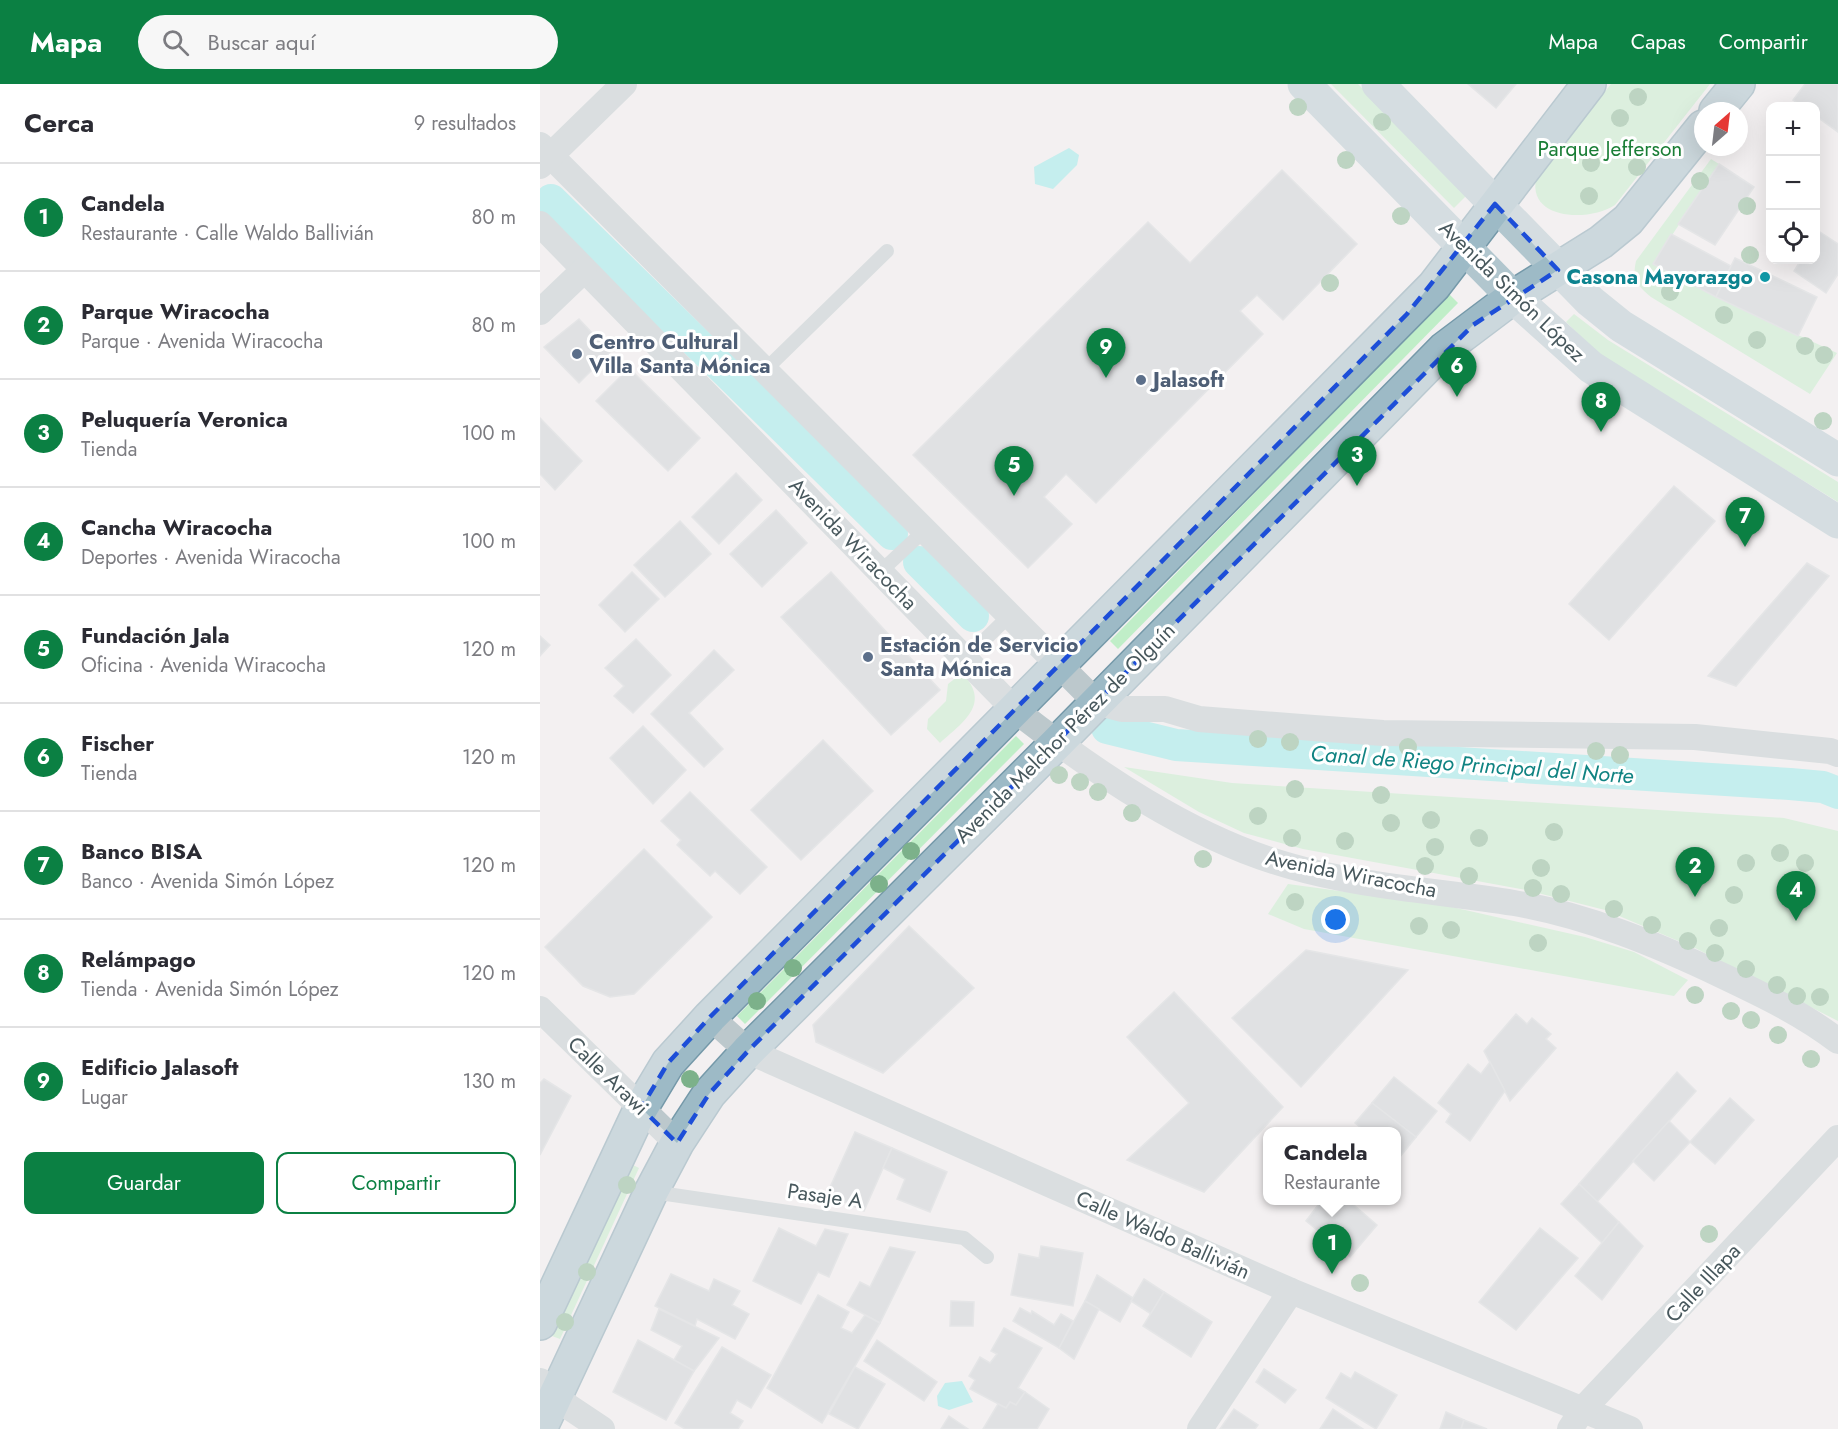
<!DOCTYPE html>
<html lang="es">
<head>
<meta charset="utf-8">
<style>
	:root { --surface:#fff; --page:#f7f7f7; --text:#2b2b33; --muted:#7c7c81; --line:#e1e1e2; --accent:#0b8043 }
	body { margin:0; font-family:Jost,sans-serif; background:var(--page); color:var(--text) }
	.controls { position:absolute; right:18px; top:18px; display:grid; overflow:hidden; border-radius:12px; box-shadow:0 6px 24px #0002 }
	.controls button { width:54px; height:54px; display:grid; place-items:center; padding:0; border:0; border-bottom:2px solid var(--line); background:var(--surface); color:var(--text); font:30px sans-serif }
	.compass { position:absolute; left:1154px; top:18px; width:54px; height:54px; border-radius:50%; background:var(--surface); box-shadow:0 6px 24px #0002; rotate:28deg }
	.you { position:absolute; left:796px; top:836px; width:21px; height:21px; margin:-15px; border:4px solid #fff; border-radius:50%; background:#1a73e8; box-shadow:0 0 0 9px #1a73e833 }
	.badge { display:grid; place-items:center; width:39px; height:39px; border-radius:50%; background:var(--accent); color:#fff; font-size:20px; font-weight:700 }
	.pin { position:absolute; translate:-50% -50px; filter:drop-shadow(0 2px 3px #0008) }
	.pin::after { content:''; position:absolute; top:32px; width:21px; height:18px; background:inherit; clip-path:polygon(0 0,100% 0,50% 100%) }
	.popup { position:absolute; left:723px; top:1043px; width:138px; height:78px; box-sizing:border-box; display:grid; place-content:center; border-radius:12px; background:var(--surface); filter:drop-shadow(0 2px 4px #0005); font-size:20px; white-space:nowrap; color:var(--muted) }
	.popup b { font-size:22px; color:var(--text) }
	.popup::after { content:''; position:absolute; left:50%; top:100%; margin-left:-12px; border:12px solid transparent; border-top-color:var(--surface) }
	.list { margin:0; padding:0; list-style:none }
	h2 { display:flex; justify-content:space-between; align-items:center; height:78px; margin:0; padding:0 24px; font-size:26px }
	h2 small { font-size:20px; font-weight:400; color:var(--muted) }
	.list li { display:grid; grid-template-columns:39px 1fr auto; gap:18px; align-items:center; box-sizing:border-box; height:108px; padding:0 24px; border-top:2px solid var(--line) }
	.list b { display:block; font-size:22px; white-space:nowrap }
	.list p { margin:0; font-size:20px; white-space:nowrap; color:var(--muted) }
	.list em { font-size:20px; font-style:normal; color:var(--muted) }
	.actions { display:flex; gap:12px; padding:18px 24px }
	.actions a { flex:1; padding:14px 0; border:2px solid var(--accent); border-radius:12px; text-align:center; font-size:21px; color:var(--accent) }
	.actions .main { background:var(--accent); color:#fff }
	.icon { flex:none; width:33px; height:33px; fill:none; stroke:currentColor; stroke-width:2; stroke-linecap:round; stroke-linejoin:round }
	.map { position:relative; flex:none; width:1298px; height:1345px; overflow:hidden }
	header { display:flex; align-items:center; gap:36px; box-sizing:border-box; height:84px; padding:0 30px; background:var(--accent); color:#fff }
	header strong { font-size:28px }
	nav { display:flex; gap:33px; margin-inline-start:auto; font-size:21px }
	.search { width:420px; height:54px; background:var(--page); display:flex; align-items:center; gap:15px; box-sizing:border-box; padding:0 21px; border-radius:33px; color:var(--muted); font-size:22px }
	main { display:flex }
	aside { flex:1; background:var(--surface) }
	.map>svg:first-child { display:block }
	.green { fill:#c0eec8 }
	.water { fill:#8feaea }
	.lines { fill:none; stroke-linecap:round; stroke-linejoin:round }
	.canal { stroke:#8feaea; stroke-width:32 }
	.building { fill:#cacfd3; stroke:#d4d8db; stroke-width:1.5 }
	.trunk-casing { stroke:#7599a9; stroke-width:36 }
	.service { stroke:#bcc8cc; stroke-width:14 }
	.minor { stroke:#bcc8cc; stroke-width:26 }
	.primary { stroke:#b1c6ce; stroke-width:33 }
	.trunk { stroke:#9dbac6; stroke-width:33 }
	.tree { fill:#7cb18a }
	.marked { fill:none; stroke:#1d4ed8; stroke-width:4.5; stroke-dasharray:12 8; stroke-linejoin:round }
	.culture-dot { fill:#0f9aa8; stroke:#fff; stroke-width:2 }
	.service-dot { fill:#5c6f8a; stroke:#fff; stroke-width:2 }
	.labels { text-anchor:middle; stroke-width:6; stroke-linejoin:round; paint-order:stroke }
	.park-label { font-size:21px; fill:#1a7e36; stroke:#fff }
	.culture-label { font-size:21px; font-weight:bold; fill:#0d838f; stroke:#fff; text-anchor:end }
	.street-label { font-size:21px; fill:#48585d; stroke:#fff }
	.service-label { font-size:21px; font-weight:bold; fill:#4e5e75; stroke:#fff; text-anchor:start }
	.water-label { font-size:22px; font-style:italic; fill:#108382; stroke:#fff }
</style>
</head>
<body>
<header>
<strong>Mapa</strong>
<div class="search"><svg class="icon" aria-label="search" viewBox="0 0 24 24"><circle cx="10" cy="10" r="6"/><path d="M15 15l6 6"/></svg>Buscar aquí</div>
<nav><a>Mapa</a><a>Capas</a><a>Compartir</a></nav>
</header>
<main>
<aside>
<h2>Cerca<small>9 resultados</small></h2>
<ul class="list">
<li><span class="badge">1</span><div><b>Candela</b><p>Restaurante · Calle Waldo Ballivián</p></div><em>80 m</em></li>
<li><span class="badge">2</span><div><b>Parque Wiracocha</b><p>Parque · Avenida Wiracocha</p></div><em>80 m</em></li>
<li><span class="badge">3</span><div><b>Peluquería Veronica</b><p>Tienda</p></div><em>100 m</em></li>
<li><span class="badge">4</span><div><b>Cancha Wiracocha</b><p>Deportes · Avenida Wiracocha</p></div><em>100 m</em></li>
<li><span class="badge">5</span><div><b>Fundación Jala</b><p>Oficina · Avenida Wiracocha</p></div><em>120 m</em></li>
<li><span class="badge">6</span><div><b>Fischer</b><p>Tienda</p></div><em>120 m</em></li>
<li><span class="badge">7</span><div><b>Banco BISA</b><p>Banco · Avenida Simón López</p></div><em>120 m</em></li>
<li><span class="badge">8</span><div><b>Relámpago</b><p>Tienda · Avenida Simón López</p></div><em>120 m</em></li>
<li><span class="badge">9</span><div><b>Edificio Jalasoft</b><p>Lugar</p></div><em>130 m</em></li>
</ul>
<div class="actions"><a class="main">Guardar</a><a>Compartir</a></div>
</aside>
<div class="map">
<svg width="1298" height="1345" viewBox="0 0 1298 1345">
	<rect width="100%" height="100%" fill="#f3f0f1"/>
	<g class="green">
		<polygon points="791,0 818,0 927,111 914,124"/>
		<path d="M1071 0H1170L1075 121C1049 138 988 136 996 95Z"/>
		<path d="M1171 75 1179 80 1113 180 1176 213 1297 269 1270 310 1111 213C1097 201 1092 195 1096 177Z"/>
		<polygon points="909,210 918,219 578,565 570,557"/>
		<polygon points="1034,230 1068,256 1298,398 1298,418 1060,271 1026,238"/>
		<path d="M422 589C452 620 423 638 400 659L387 645 388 635 406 617 408 600Z"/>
		<polygon points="476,652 484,660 205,940 197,932"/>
		<polygon points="584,683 692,699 1244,734 1298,747 1298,937 1155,864 1065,826 986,806 763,765 704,749 659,728"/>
		<polygon points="748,800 903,821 1045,853 1094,868 1148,896 1134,912 764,845 728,830"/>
		<polygon points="91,1080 99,1084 20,1255 12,1252"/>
	</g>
	<g class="water">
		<polygon points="529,64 539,71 537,81 513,105 495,100 494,83"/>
		<polygon points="422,1297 433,1318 409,1326 398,1322 397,1312 405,1299"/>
	</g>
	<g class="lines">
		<g class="canal">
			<polyline points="11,116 352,450"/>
			<polyline points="379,478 433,532"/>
			<polyline points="567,644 636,661 1250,700 1283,703 1298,709"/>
		</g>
	</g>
	<g class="building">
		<polygon points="928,0 976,0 956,24"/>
		<polygon points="1265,0 1298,0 1298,48 1276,32 1276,22 1262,22 1253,16"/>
		<polygon points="1179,80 1214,103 1175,161 1138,140"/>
		<polygon points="742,86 817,160 743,236 717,211 700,227 723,250 556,419 526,390 504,413 532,440 488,484 373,371 608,138 650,179"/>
		<polygon points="1280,148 1298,160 1298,190 1286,209 1254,187 1261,176 1276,176 1276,154"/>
		<polygon points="1131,150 1191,182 1176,213 1113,180"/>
		<polygon points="1195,174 1277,213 1258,252 1176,213"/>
		<polygon points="39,235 70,268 39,299 4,263"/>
		<polygon points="89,284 160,354 128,387 56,317"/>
		<polygon points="0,334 42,377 15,406 0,390"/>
		<polygon points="196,389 222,416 179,460 152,433"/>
		<polygon points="1134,402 1175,437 1069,556 1029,520"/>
		<polygon points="236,426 267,459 222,503 190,470"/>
		<polygon points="140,437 171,470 125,513 94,481"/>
		<polygon points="1267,479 1289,492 1196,602 1168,592"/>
		<polygon points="92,488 119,515 85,548 59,521"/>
		<polygon points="291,488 400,606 351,651 241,533"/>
		<polygon points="0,552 10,561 0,572"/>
		<polygon points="96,555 131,591 93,629 74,612 84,602 65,584"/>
		<polygon points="174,566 194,586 149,629 183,665 164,683 111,630"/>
		<polygon points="103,642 146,686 113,720 70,674"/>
		<polygon points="283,656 333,707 261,776 211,726"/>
		<polygon points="150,708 227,783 200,810 175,787 170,792 137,761 141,756 121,737"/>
		<polygon points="104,765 172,833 94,910 70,913 43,902 5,863"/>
		<polygon points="369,842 434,904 343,989 276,958 273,941"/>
		<polygon points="766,866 868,886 761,1003 692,934"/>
		<polygon points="634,908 743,1023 664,1108 587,1076 649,1019 587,953"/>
		<polygon points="976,930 987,940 992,934 1011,950 1006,955 1016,964 970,1017 944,967"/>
		<polygon points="950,978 965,1007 930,1057 906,1038 911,1030 898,1019 928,980 941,990"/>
		<polygon points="1137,988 1156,1007 1057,1118 1039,1100"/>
		<polygon points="854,993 897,1027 876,1053 832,1019"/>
		<polygon points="4,995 31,1012 0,1071 0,999"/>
		<polygon points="1190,1014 1214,1036 1175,1080 1150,1058"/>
		<polygon points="832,1019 876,1053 859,1074 856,1072 856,1048 826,1048 815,1039"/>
		<polygon points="1129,1037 1150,1058 1114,1097 1093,1077"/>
		<polygon points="315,1048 352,1064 324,1127 287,1110"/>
		<polygon points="352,1064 407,1088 390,1128 357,1115 365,1095 343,1084"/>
		<polygon points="1039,1100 1079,1138 1062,1159 1021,1120"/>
		<polygon points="782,1116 808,1116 837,1141 810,1173 766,1137"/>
		<polygon points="1079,1138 1103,1162 1062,1216 1035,1192"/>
		<polygon points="239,1144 276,1162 285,1145 308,1150 289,1193 278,1188 261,1220 213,1197"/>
		<polygon points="1000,1144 1038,1174 976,1246 939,1218"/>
		<polygon points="501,1162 543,1169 533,1222 471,1211 479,1170 499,1174"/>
		<polygon points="350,1163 375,1168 340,1239 307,1221 320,1198 330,1203"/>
		<polygon points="131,1190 169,1207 174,1195 200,1207 192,1221 209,1230 195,1255 157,1235 155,1242 115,1222"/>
		<polygon points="557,1191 593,1214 580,1238 545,1217"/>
		<polygon points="604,1195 624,1208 611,1230 591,1217"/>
		<polygon points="624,1208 672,1238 651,1273 603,1242"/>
		<polygon points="278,1211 309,1228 301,1244 312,1249 325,1231 340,1239 282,1339 227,1304"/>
		<polygon points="411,1217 434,1218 433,1242 410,1242"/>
		<polygon points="545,1217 559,1225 534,1275 519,1264"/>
		<polygon points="480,1224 491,1230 492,1227 514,1241 521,1230 533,1237 519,1264 473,1237"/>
		<polygon points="119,1225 179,1254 154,1287 134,1276 142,1262 111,1246"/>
		<polygon points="464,1244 502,1264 478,1304 485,1308 476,1321 470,1318 466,1324 430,1305 435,1296 429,1292 440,1273 450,1279 457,1270 451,1267"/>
		<polygon points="98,1256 154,1287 126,1336 73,1308"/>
		<polygon points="337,1256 397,1298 384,1317 324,1277"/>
		<polygon points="182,1263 231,1291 211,1324 197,1316 190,1329 203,1337 198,1345 145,1345 135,1339"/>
		<polygon points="315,1283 345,1300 318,1345 289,1330"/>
		<polygon points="724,1285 756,1306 745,1319 716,1298"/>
		<polygon points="815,1288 857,1311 836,1345 786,1314 801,1289 811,1295"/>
		<polygon points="485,1308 509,1325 497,1345 443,1345 458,1320 466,1324 470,1318 476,1321"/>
		<polygon points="694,1325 718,1341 715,1345 680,1345"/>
		<polygon points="793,1325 823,1345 780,1345"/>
		<polygon points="906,1328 924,1336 921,1345 900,1345"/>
		<polygon points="409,1332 428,1345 401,1345"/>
		<polygon points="924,1336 947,1345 921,1345"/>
	</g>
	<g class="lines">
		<defs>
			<g id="trunk">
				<polyline points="1176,27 1198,0"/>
				<polyline points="0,1239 101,1024 128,979 170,933 894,202 1049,0"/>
				<polyline points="0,1345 111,1108 137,1059 169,1010 208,967 517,659 904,265 973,213 1061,158 1088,136 1163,43"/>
			</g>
		</defs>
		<use href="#trunk" class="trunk-casing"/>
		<g class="service">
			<polyline points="224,287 347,167"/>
			<polyline points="340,488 384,447"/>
			<polyline points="425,575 468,533"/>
			<polyline points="113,1108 424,1154 447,1173"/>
		</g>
		<g class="minor">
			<polyline points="0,61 556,618 582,625 625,625 659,635 774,644 843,649 1155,653 1290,667 1298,670"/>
			<polyline points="0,82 84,0"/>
			<path d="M0 140 475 626C554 688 652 755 750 782 822 803 900 807 974 819 1048 832 1116 860 1183 892 1223 911 1263 930 1298 957"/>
			<polyline points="0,228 44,186"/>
			<polyline points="0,925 137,1059"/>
			<polyline points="170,933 208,967 751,1207 1090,1345"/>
			<polyline points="0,1297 14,1313 62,1345"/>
			<polyline points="660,1345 751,1207"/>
			<polyline points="1030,1345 1043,1325 1298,1054"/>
		</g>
		<g class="primary">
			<polyline points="764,0 973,213 1051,283 1298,438"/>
			<polyline points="838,0 1050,217 1081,242 1298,376"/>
		</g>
		<use href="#trunk" class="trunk"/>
	</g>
	<g class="tree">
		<circle cx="1098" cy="13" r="9"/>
		<circle cx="758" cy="23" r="9"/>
		<circle cx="1080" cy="34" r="9"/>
		<circle cx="842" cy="38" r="9"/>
		<circle cx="806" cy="76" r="9"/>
		<circle cx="1051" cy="79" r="9"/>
		<circle cx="1097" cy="83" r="9"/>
		<circle cx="1160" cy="97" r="9"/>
		<circle cx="1049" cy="112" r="9"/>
		<circle cx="1207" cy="122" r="9"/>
		<circle cx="861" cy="132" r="9"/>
		<circle cx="1210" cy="171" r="9"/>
		<circle cx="790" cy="199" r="9"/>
		<circle cx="1130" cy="208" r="9"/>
		<circle cx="1184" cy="231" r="9"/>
		<circle cx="1217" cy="256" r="9"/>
		<circle cx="1265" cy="262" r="9"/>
		<circle cx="1284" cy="271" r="9"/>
		<circle cx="1283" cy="337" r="9"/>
		<circle cx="718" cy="655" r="9"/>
		<circle cx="750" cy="658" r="9"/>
		<circle cx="868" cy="663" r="9"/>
		<circle cx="1056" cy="667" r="9"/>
		<circle cx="1080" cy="671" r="9"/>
		<circle cx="519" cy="691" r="9"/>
		<circle cx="540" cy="698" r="9"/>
		<circle cx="755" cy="705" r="9"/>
		<circle cx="558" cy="708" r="9"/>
		<circle cx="841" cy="711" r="9"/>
		<circle cx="592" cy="729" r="9"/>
		<circle cx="718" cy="732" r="9"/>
		<circle cx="891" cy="736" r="9"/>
		<circle cx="851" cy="739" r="9"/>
		<circle cx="1014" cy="748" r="9"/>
		<circle cx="752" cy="754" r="9"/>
		<circle cx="939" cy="754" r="9"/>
		<circle cx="805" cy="757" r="9"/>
		<circle cx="895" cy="763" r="9"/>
		<circle cx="371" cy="767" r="9"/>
		<circle cx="1240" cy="769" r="9"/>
		<circle cx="663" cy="775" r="9"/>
		<circle cx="1206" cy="779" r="9"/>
		<circle cx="1265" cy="779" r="9"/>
		<circle cx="885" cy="782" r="9"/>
		<circle cx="1001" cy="784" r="9"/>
		<circle cx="929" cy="792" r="9"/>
		<circle cx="339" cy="800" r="9"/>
		<circle cx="993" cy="804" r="9"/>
		<circle cx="1021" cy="810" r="9"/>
		<circle cx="1194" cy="811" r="9"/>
		<circle cx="755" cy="818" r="9"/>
		<circle cx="1074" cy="825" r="9"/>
		<circle cx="1112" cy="841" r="9"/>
		<circle cx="879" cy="842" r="9"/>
		<circle cx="1179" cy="844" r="9"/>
		<circle cx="911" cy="846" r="9"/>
		<circle cx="1148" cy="857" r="9"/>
		<circle cx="998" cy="859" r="9"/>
		<circle cx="1175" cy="869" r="9"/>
		<circle cx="253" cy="884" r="9"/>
		<circle cx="1206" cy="885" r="9"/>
		<circle cx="1237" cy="901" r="9"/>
		<circle cx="1155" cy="911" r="9"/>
		<circle cx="1257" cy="912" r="9"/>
		<circle cx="1280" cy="913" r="9"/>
		<circle cx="217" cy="917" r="9"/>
		<circle cx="1191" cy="927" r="9"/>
		<circle cx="1211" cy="936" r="9"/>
		<circle cx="1238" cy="951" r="9"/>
		<circle cx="1271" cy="975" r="9"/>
		<circle cx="150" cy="995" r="9"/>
		<circle cx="87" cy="1101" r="9"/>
		<circle cx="1169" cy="1150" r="9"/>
		<circle cx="47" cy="1188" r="9"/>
		<circle cx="820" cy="1199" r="9"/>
		<circle cx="25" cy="1238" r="9"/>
	</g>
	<path d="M0 0H1298V1345H0ZM955 120 1018 186 933 241 208 967 169 1010 137 1059 101 1024 128 979 170 933 867 230Z" fill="#f3f0f1" fill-opacity=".55" fill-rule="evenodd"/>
	<path class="marked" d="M955 120 1018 186 933 241 208 967 169 1010 137 1059 101 1024 128 979 170 933 867 230Z"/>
	<circle class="culture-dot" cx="1225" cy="193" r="6"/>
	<g class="service-dot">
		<circle cx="37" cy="270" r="6"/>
		<circle cx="601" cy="296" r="6"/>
		<circle cx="328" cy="573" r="6"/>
	</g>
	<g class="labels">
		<g class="park-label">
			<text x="1070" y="72">Parque Jefferson</text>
		</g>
		<g class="culture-label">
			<text x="1213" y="200">Casona Mayorazgo</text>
		</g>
		<g class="street-label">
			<text transform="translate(972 207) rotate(44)" y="7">Avenida Simón López</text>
			<text transform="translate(313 460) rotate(46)" y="7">Avenida Wiracocha</text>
			<text transform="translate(525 649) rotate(-45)" y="7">Avenida Melchor Pérez de Olguín</text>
			<text transform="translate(811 790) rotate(11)" y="7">Avenida Wiracocha</text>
			<text transform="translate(68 992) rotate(44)" y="7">Calle Arawi</text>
			<text transform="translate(285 1112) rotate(8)" y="7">Pasaje A</text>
			<text transform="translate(623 1151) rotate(24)" y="7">Calle Waldo Ballivián</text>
			<text transform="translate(1163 1199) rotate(-47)" y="7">Calle Illapa</text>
		</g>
		<g class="service-label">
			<text x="49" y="265">Centro Cultural<tspan x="49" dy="24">Villa Santa Mónica</tspan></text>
			<text x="613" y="303">Jalasoft</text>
			<text x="340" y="568">Estación de Servicio<tspan x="340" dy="24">Santa Mónica</tspan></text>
		</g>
		<g class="water-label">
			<text transform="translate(932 680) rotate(4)" y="8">Canal de Riego Principal del Norte</text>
		</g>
	</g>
</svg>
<div class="controls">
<button>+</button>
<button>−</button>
<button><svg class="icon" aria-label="locate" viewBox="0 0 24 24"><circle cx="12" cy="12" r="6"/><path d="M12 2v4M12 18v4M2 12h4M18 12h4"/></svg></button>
</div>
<svg class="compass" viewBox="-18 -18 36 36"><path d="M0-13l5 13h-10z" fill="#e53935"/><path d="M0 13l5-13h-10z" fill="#7c7c81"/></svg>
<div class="you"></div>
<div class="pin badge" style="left:792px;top:1190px">1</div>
<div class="popup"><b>Candela</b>Restaurante</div>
<div class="pin badge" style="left:1155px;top:813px">2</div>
<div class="pin badge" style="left:817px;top:402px">3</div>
<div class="pin badge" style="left:1256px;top:837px">4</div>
<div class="pin badge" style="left:474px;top:412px">5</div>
<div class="pin badge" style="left:917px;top:313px">6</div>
<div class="pin badge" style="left:1205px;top:463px">7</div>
<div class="pin badge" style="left:1061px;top:348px">8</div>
<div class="pin badge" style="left:566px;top:294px">9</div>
</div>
</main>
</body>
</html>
